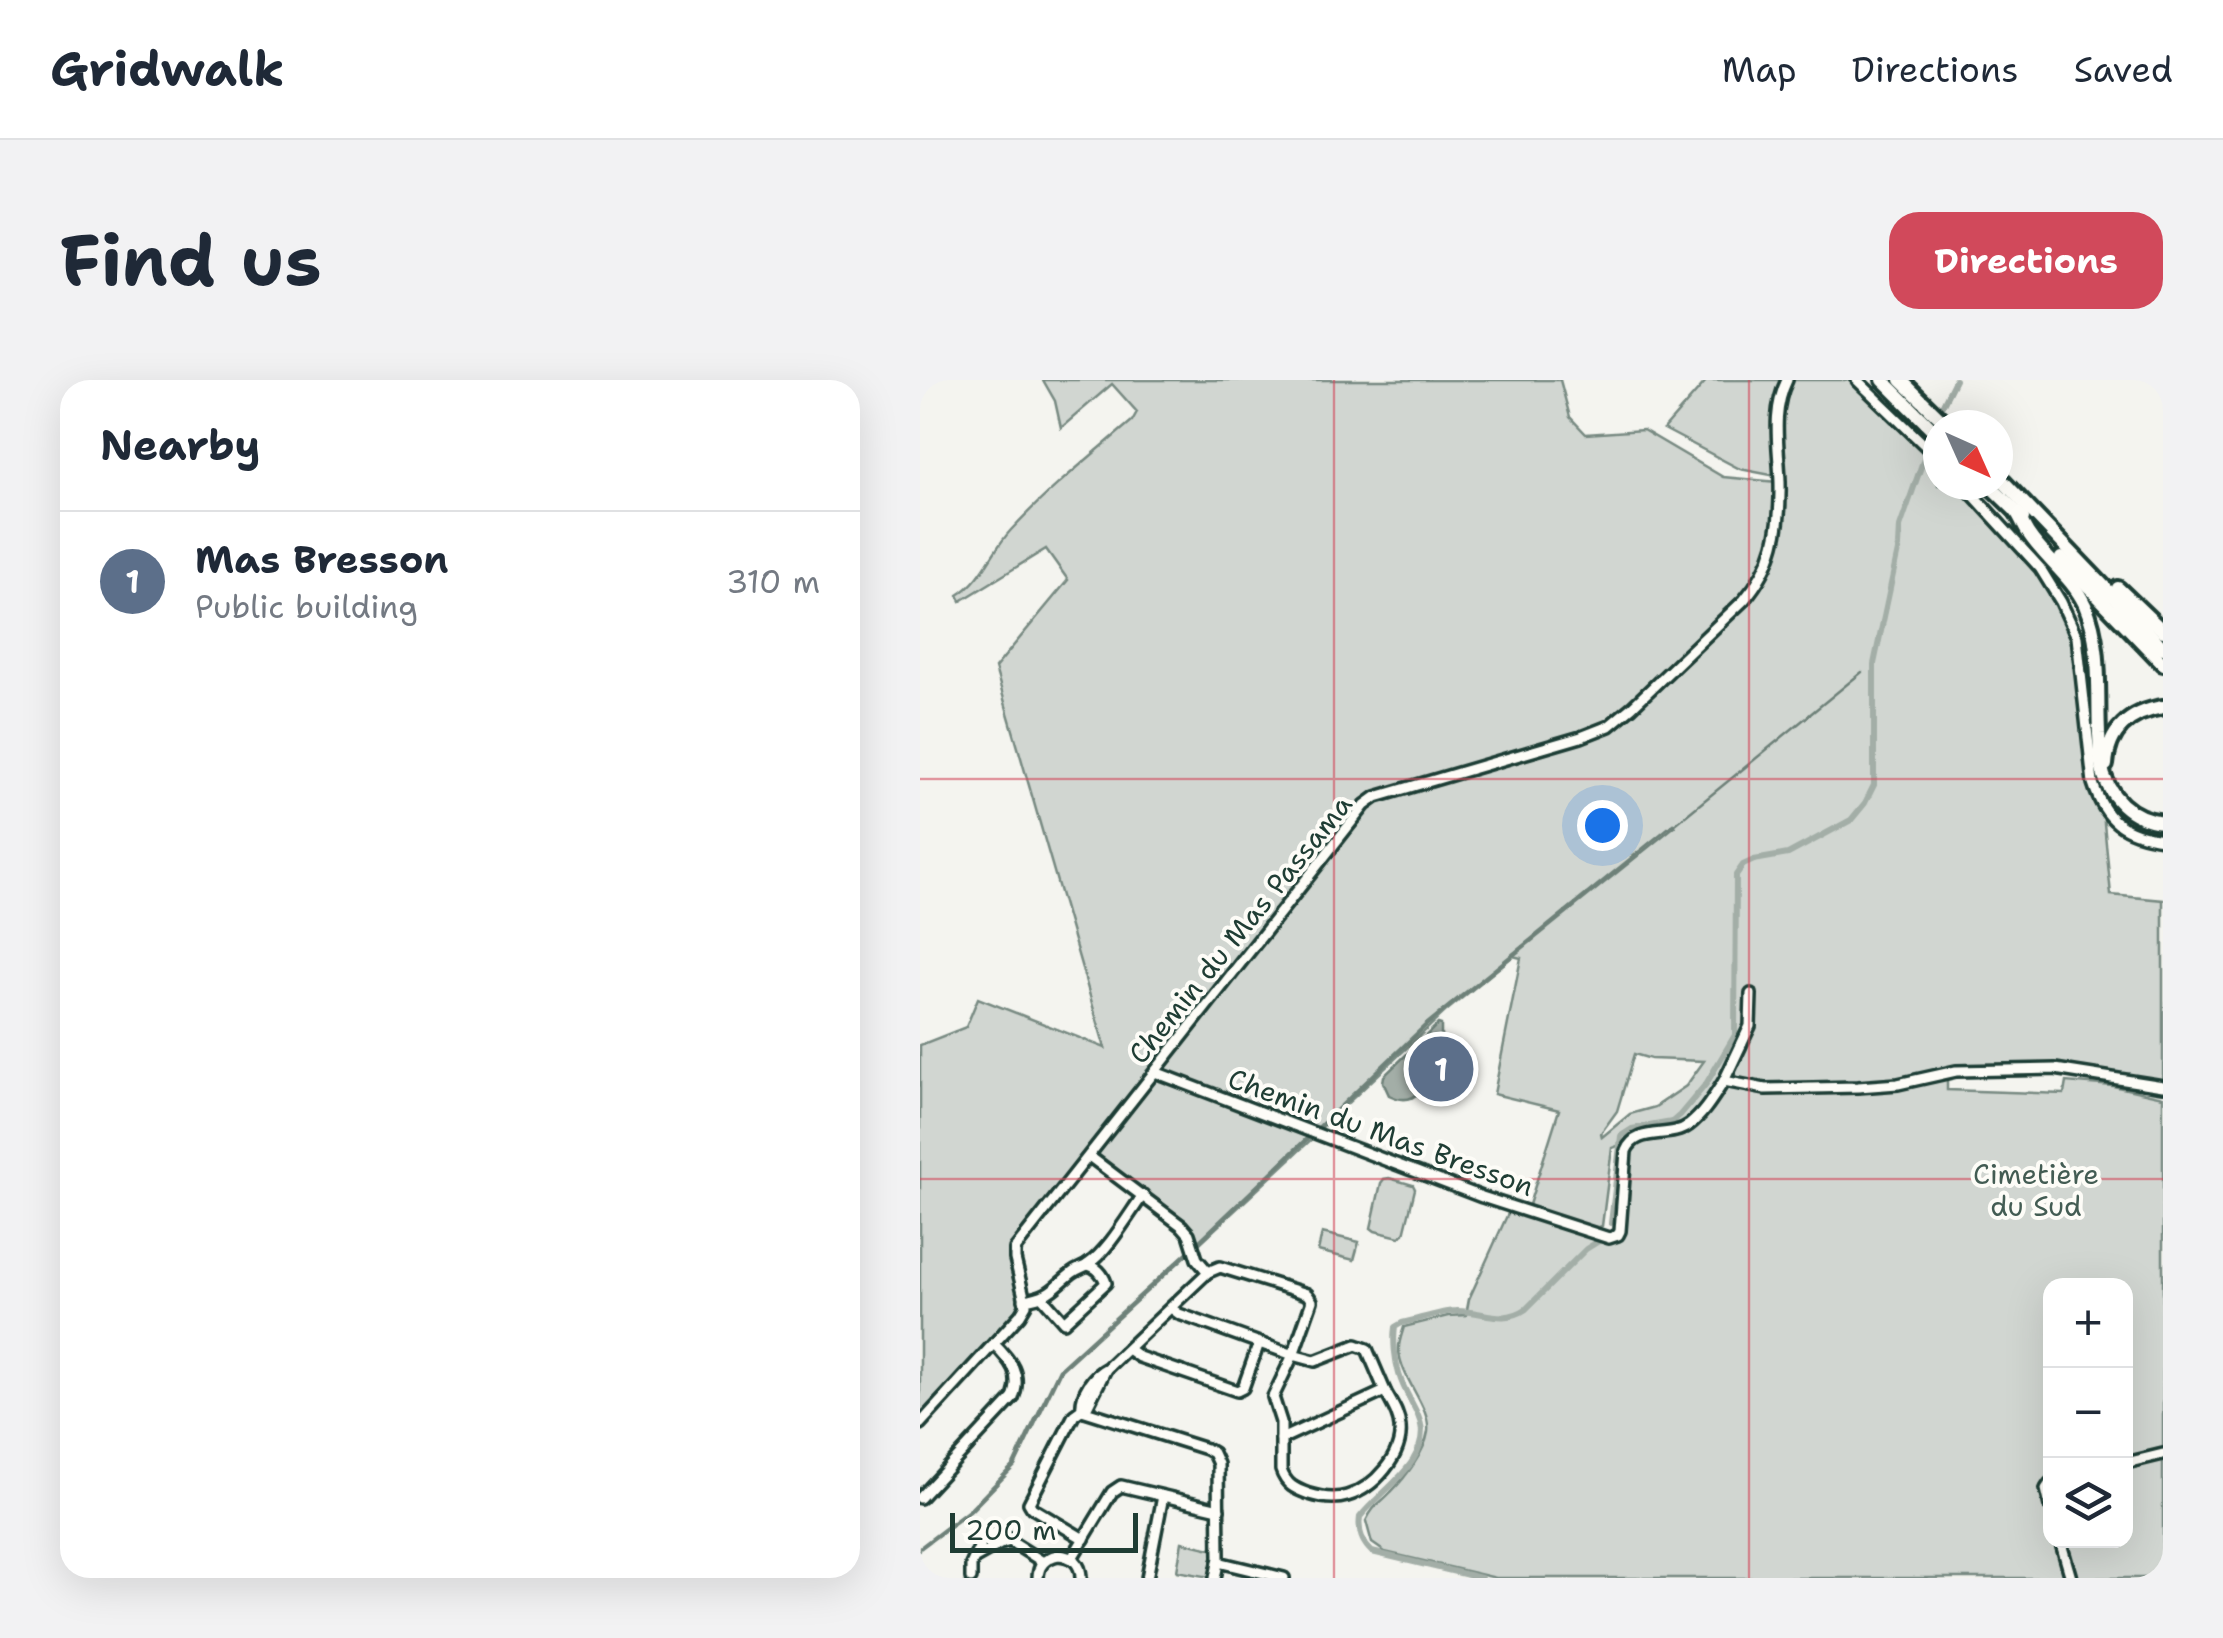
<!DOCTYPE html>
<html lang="en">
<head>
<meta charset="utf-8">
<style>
	:root { --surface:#fff; --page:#f2f2f3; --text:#1f2937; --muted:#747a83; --line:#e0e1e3; --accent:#d1495b }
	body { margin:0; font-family:"Shantell Sans",sans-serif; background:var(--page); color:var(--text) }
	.controls { position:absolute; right:30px; bottom:30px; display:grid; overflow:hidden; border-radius:20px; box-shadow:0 10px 40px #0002 }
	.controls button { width:90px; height:90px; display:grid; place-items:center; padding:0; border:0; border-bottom:2px solid var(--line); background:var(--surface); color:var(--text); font:50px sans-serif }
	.compass { position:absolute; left:1003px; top:30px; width:90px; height:90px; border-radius:50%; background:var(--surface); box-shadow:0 10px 40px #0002; rotate:135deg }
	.scale { position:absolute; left:30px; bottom:25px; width:188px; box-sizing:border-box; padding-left:10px; border:5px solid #1f3d34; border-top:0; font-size:28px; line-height:35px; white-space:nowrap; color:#1f3d34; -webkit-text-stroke:8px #fdfcf7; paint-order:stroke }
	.you { position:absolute; left:682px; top:445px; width:35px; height:35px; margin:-25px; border:8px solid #fff; border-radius:50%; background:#1a73e8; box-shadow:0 0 0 15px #1a73e833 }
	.badge { display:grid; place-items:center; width:65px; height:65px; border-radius:50%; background:var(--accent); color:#fff; font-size:32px; font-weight:700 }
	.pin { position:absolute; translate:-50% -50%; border:5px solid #fff; box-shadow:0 2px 10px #0006 }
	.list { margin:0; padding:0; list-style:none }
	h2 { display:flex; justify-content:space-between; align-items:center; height:130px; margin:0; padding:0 40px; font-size:42px }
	h2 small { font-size:32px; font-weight:400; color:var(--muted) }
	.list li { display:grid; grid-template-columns:65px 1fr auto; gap:30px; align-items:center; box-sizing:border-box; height:140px; padding:0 40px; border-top:2px solid var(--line) }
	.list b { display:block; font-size:38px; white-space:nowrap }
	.list p { margin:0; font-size:32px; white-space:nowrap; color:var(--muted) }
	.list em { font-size:32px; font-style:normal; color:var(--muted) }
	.icon { flex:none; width:55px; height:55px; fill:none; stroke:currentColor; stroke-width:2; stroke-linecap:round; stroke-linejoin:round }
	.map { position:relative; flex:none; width:1243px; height:1198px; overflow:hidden; border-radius:30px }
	header { display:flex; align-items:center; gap:60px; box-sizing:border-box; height:140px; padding:0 50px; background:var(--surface); border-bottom:2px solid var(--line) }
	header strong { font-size:48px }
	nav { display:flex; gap:55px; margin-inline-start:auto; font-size:35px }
	.intro { display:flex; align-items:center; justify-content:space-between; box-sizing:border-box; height:240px; padding:0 60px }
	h1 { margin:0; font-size:70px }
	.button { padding:25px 45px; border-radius:30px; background:var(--accent); color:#fff; font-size:35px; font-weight:700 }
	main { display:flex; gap:60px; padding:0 60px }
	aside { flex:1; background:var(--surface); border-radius:30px; box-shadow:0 10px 40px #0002 }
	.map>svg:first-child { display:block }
	.green { fill:#d1d6d1; stroke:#788a82; stroke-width:2.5; fill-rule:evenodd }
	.water { fill:#a3aea7; stroke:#6e8179; stroke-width:2.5 }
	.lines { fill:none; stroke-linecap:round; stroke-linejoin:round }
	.stream { stroke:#6e8179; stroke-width:2.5 }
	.canal { stroke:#a3aea7; stroke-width:6 }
	.minor-casing { stroke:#1f3d34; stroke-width:16 }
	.highway-casing { stroke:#1f3d34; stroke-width:20 }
	.minor { stroke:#fdfcf7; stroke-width:9 }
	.highway { stroke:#fdfcf7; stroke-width:12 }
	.grid { fill:none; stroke:#d1495b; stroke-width:2.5; stroke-opacity:0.55 }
	.labels { text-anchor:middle; stroke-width:8; stroke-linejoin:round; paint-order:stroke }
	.street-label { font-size:28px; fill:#1f3d34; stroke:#fdfcf7 }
	.park-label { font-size:28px; fill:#435c53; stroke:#fdfcf7 }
</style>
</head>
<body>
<header>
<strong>Gridwalk</strong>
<nav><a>Map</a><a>Directions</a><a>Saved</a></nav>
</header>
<div class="intro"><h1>Find us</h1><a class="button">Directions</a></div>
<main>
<aside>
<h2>Nearby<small></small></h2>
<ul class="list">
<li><span class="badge" style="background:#5c6f8a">1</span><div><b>Mas Bresson</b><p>Public building</p></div><em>310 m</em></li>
</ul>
</aside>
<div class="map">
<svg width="1243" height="1198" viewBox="0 0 1243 1198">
	<rect width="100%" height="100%" fill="#f4f4ef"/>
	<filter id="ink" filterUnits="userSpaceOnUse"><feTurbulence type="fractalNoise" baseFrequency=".01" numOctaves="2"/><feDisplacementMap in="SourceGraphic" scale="20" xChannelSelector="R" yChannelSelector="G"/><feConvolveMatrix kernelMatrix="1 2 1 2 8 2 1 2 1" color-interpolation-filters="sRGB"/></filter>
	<g filter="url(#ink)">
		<g class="green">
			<path d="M123 0H640L650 37 666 54 723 50 803 97 857 102 854 146 846 183 822 218 710 325 687 343 660 354 454 414 92 867 101 920 99 928 93 939 0 1040V665L46 647 58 618 185 668 75 288 148 200 126 169 41 221 38 215C63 200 72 170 91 150 128 110 171 76 212 41L217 32 192 4 141 48 135 21Z"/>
			<path d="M787 0H863C849 30 854 64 856 96L820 89 744 49Z"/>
			<path d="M870 0H932L1018 82V105H1040L1117 190 1139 223 1154 258 1170 403 1176 423 1183 433 1191 515 1243 520V704L1135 686 1036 689 978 701 846 706 803 698C791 717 776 744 752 749 742 751 730 751 720 753 709 756 704 765 692 768L682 846 676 848 608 828 639 730 574 714 601 578 593 576 525 632 400 749 240 690 447 428 457 420 690 349 827 222C869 172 861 129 859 68 859 44 860 22 870 0ZM714 674 731 679 784 681 766 706 735 727 710 734 682 757 681 753 697 731Z"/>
			<polygon points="236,695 394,757 280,863 271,852 174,776"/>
			<path d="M1027 697V710L1144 714 1146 702 1193 706 1243 717V1198H576L465 1172 452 1163 446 1141C454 1124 459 1125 471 1112 485 1098 505 1072 508 1052 511 1027 480 998 479 970 478 964 482 954 484 947L528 936 546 935 549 919 590 829 685 862 696 861 704 856 709 771 718 759 759 754 806 705 978 707ZM1130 906H1206V1160H1130Z"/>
			<polygon points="469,798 493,805 495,809 484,854 479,857 455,851 451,848 461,803 464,799"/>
			<polygon points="402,853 439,862 434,880 398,871"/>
			<polygon points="262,1162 295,1170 290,1197 257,1191"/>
		</g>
		<g class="water">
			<polygon points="753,444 755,446 506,646 268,874 141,990 95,1086 51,1131 0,1169 0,1167 50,1129 93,1085 139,989 267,872 505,645"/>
			<path d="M518 644 521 645V658L531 666 533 672 530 674 521 670 518 671C509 693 503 732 469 715L463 702 464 696Z"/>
		</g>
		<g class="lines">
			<polyline class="stream" points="753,446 942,292"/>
			<g class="canal">
				<polyline points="1023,24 1035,0"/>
				<polyline points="691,843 701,756 712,749 752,742 760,735 786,704 815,655 816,495 823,485 834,480 868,474 931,440 945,423 954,405 954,284 979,166 980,147 1010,61"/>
				<path d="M561 1198 452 1172C442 1163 438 1151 440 1137 456 1117 479 1102 493 1080 516 1042 488 1027 479 994 475 980 473 961 475 947L482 943C497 940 522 931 536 931 561 930 583 945 606 929L666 869 682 859"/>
			</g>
			<defs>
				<g id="minor">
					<polyline points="937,0 1018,78"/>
					<path d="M1044 105 1120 188 1141 222 1157 257 1173 403C1185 441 1204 454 1243 459"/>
					<path d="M235 692 562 817 689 858 698 855 700 851 706 771C717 745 749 760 769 745 784 734 794 716 804 701L845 709 938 707 978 704 1036 691 1135 689 1243 706"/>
					<polyline points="804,701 830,646 831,614"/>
					<polyline points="169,776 262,846 269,854 277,879 288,892"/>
					<path d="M122 917 144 942 186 903C183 894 176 886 167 885"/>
					<path d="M104 920C131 916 133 908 152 893 157 889 162 888 167 885 188 871 208 836 223 815"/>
					<path d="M436 965 447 969C453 983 459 997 465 1011 471 1023 479 1033 480 1047 483 1076 454 1108 427 1116 414 1120 402 1118 389 1114 375 1109 366 1105 361 1090V1042L353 1017 373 975 395 981Z"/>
					<polyline points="208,969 219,977 317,1011 323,1008 339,963"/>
					<path d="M162 1030C160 1013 173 995 187 988L288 892 300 887 387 914 392 921 373 975 259 934 251 928"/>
					<polyline points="162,1030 286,1069 293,1073 298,1084 299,1178 295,1198"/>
					<path d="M0 1044 100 935 106 925 95 879V869L445 425 456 417 661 357 689 346 712 327 824 220C855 184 861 148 860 102 859 66 851 33 867 0"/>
					<polyline points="361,1059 465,1011"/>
					<polyline points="1206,1083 1243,1074"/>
					<polyline points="1130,1103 1126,1109 1130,1126"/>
					<path d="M0 1118 93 1018C102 994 91 981 74 964"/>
					<polyline points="164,1159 112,1128 109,1123 154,1035 168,1025 186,989"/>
					<polyline points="1140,1160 1151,1198"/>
					<polyline points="90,1161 123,1182"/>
					<polyline points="152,1178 192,1112 201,1106 299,1129"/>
					<polyline points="298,1182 364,1198"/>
					<polyline points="51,1198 51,1185 63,1159 78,1150 90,1161 80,1164 55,1178"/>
					<path d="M118 1198C118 1185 125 1178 138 1175 152 1176 161 1183 161 1198"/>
					<polyline points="227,1198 243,1116"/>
				</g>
				<g id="highway">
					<polyline points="963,0 1018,55"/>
					<polyline points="981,0 1027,45"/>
					<polyline points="1078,96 1243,268"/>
					<polyline points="1069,105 1103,138"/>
					<path d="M1097 133C1101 139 1104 147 1108 153 1125 179 1151 196 1165 225 1182 264 1177 312 1179 354 1180 364 1179 375 1181 384 1187 417 1211 439 1243 442"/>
					<polyline points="1141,178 1243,284"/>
					<polyline points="1198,208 1243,251"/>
					<path d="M1186 385C1188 351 1210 332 1243 327"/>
				</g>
			</defs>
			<use href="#minor" class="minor-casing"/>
			<use href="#highway" class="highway-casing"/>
			<use href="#minor" class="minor"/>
			<use href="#highway" class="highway"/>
		</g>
	</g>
	<path class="grid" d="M414 0V1198M829 0V1198M0 399H1243M0 799H1243"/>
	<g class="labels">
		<g class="street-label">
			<text transform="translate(320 549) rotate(-51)" y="10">Chemin du Mas Passama</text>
			<text transform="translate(461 752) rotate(20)" y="10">Chemin du Mas Bresson</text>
		</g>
		<g class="park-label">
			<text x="1116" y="804">Cimetière<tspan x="1116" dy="32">du Sud</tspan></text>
		</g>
	</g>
</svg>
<div class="controls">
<button>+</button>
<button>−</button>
<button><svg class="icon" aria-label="layers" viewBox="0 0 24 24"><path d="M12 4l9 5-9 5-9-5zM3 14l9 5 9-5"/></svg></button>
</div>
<svg class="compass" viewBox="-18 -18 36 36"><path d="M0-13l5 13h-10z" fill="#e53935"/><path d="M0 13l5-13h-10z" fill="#747a83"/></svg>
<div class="scale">200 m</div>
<div class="you"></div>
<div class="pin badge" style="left:521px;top:689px;background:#5c6f8a">1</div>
</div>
</main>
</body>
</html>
